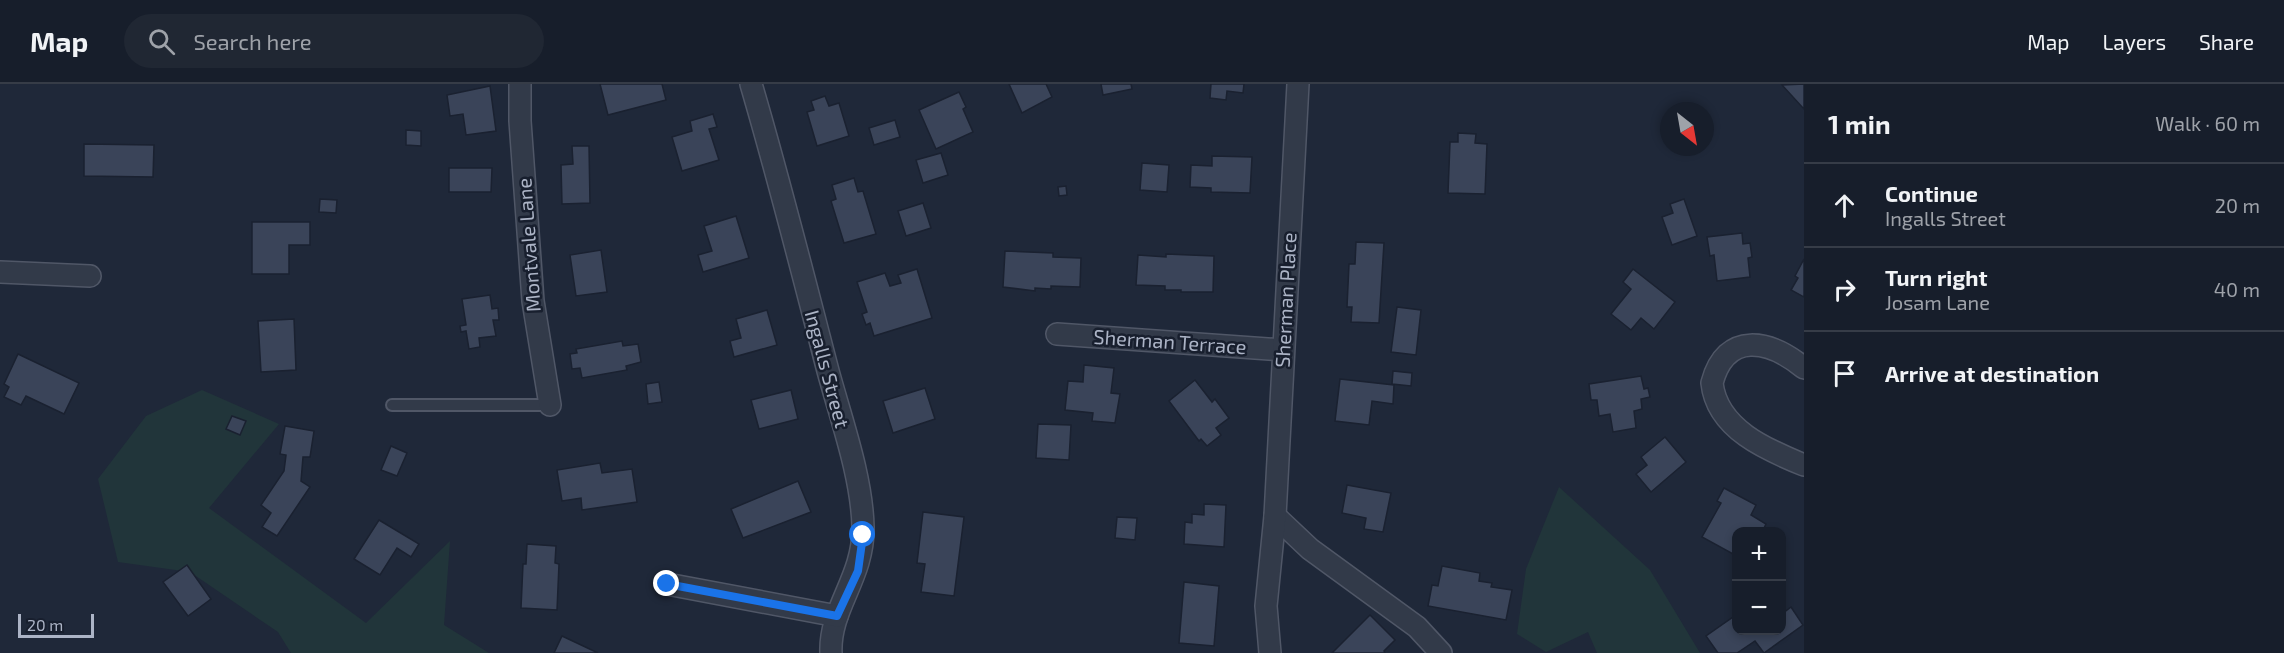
<!DOCTYPE html>
<html lang="en">
<head>
<meta charset="utf-8">
<style>
	:root { --surface:#171e2b; --page:#202733; --text:#f1f3f6; --muted:#9ea2a9; --line:#363c47 }
	body { margin:0; font-family:"Exo 2",sans-serif; background:var(--page); color:var(--text) }
	.controls { position:absolute; right:18px; bottom:18px; display:grid; overflow:hidden; border-radius:12px; box-shadow:0 3px 9px #0003 }
	.controls button { width:54px; height:54px; display:grid; place-items:center; padding:0; border:0; border-bottom:2px solid var(--line); background:var(--surface); color:var(--text); font:30px sans-serif }
	.compass { position:absolute; left:1660px; top:18px; width:54px; height:54px; border-radius:50%; background:var(--surface); box-shadow:0 3px 9px #0003; rotate:149deg }
	.scale { position:absolute; left:18px; bottom:15px; width:76px; box-sizing:border-box; padding-left:6px; border:3px solid #acb4c6; border-top:0; font-size:16px; line-height:21px; white-space:nowrap; color:#acb4c6; -webkit-text-stroke:4px #181f2e; paint-order:stroke }
	.stop { position:absolute; width:18px; height:18px; margin:-14px; border:4px solid #1a73e8; border-radius:50%; background:#fff }
	.stop.end { background:#1a73e8; border-color:#fff; box-shadow:0 2px 6px #0008 }
	.list { margin:0; padding:0; list-style:none }
	h2 { display:flex; justify-content:space-between; align-items:center; height:78px; margin:0; padding:0 24px; font-size:26px }
	h2 small { font-size:20px; font-weight:400; color:var(--muted) }
	.list li { display:grid; grid-template-columns:39px 1fr auto; gap:18px; align-items:center; box-sizing:border-box; height:84px; padding:0 24px; border-top:2px solid var(--line) }
	.list b { display:block; font-size:22px; white-space:nowrap }
	.list p { margin:0; font-size:20px; white-space:nowrap; color:var(--muted) }
	.list em { font-size:20px; font-style:normal; color:var(--muted) }
	.icon { flex:none; width:33px; height:33px; fill:none; stroke:currentColor; stroke-width:2; stroke-linecap:round; stroke-linejoin:round }
	.map { position:relative; flex:none; width:1804px; height:569px; overflow:hidden }
	header { display:flex; align-items:center; gap:36px; box-sizing:border-box; height:84px; padding:0 30px; background:var(--surface); border-bottom:2px solid var(--line) }
	header strong { font-size:28px }
	nav { display:flex; gap:33px; margin-inline-start:auto; font-size:21px }
	.search { width:420px; height:54px; background:var(--page); display:flex; align-items:center; gap:15px; box-sizing:border-box; padding:0 21px; border-radius:33px; color:var(--muted); font-size:22px }
	main { display:flex }
	aside { flex:1; background:var(--surface) }
	.map>svg:first-child { display:block }
	.green { fill:#21353a }
	.building { fill:#3a4459; stroke:#1a2130; stroke-width:1.5 }
	.lines { fill:none; stroke-linecap:round; stroke-linejoin:round }
	.lane-casing { stroke:#505767; stroke-width:14 }
	.street-casing { stroke:#505767; stroke-width:24 }
	.lane { stroke:#323a49; stroke-width:10 }
	.street { stroke:#323a49; stroke-width:21 }
	.route { stroke:#1a73e8; stroke-width:8 }
	.labels { text-anchor:middle; stroke-width:5; stroke-linejoin:round; paint-order:stroke }
	.street-label { font-size:20px; fill:#acb4c6; stroke:#181f2e }
</style>
</head>
<body>
<header>
<strong>Map</strong>
<div class="search"><svg class="icon" aria-label="search" viewBox="0 0 24 24"><circle cx="10" cy="10" r="6"/><path d="M15 15l6 6"/></svg>Search here</div>
<nav><a>Map</a><a>Layers</a><a>Share</a></nav>
</header>
<main>
<div class="map">
<svg width="1804" height="569" viewBox="0 0 1804 569">
	<rect width="100%" height="100%" fill="#1f2839"/>
	<g class="green">
		<polygon points="202,306 279,340 209,424 366,539 450,457 444,541 489,569 291,569 278,548 190,488 118,478 98,395 146,332"/>
		<polygon points="1559,403 1650,486 1700,569 1597,569 1588,548 1546,568 1517,550 1526,485"/>
	</g>
	<g class="building">
		<polygon points="600,0 662,0 666,16 608,31"/>
		<polygon points="1009,0 1046,0 1052,13 1022,29"/>
		<polygon points="1101,0 1131,0 1132,5 1103,11"/>
		<polygon points="1211,0 1244,0 1243,9 1227,7 1226,16 1210,14"/>
		<polygon points="1804,0 1804,25 1782,1"/>
		<polygon points="490,2 496,47 466,51 463,30 450,32 447,11"/>
		<polygon points="959,8 966,23 963,25 973,48 936,65 919,26"/>
		<polygon points="825,12 829,22 839,19 849,52 817,62 807,28 814,26 811,17"/>
		<polygon points="713,30 717,43 709,45 719,76 682,87 672,53 692,47 690,37"/>
		<polygon points="895,36 900,53 874,61 869,44"/>
		<polygon points="406,46 421,47 421,62 406,61"/>
		<polygon points="1458,49 1476,50 1475,59 1487,60 1485,110 1448,109 1450,58 1458,58"/>
		<polygon points="84,60 154,61 153,93 84,92"/>
		<polygon points="572,62 589,62 590,119 562,120 561,81 573,80"/>
		<polygon points="941,69 948,91 923,99 916,76"/>
		<polygon points="1212,72 1252,73 1250,109 1211,108 1211,104 1190,103 1191,81 1212,82"/>
		<polygon points="1142,79 1169,81 1167,108 1140,106"/>
		<polygon points="449,84 492,84 491,108 449,108"/>
		<polygon points="854,94 858,108 863,107 876,150 844,159 831,117 836,115 832,101"/>
		<polygon points="1066,102 1067,111 1059,112 1058,103"/>
		<polygon points="320,115 337,116 336,129 319,128"/>
		<polygon points="1684,115 1697,152 1672,161 1662,133 1673,129 1670,120"/>
		<polygon points="923,119 931,144 906,152 898,127"/>
		<polygon points="736,132 749,174 703,188 698,171 712,167 704,142"/>
		<polygon points="252,138 310,138 310,161 289,161 289,190 252,190"/>
		<polygon points="1742,149 1743,160 1750,159 1752,173 1748,174 1750,193 1717,197 1714,171 1710,172 1707,153"/>
		<polygon points="1356,158 1384,159 1379,239 1351,238 1352,223 1347,223 1349,180 1355,180"/>
		<polygon points="601,166 607,208 576,212 570,171"/>
		<polygon points="1005,167 1053,169 1053,173 1081,174 1080,203 1051,202 1051,205 1035,204 1035,207 1003,203"/>
		<polygon points="1166,170 1214,172 1213,208 1181,208 1181,206 1165,206 1165,202 1136,201 1138,171 1166,173"/>
		<polygon points="1804,175 1804,213 1791,206 1798,194 1795,192"/>
		<polygon points="917,185 932,234 874,252 870,239 866,241 862,230 867,228 857,198 885,189 890,202 901,199 898,191"/>
		<polygon points="1633,185 1675,218 1654,245 1641,234 1631,246 1611,230 1631,205 1623,198"/>
		<polygon points="490,211 492,225 498,224 499,236 493,236 496,252 479,254 480,263 469,265 466,247 461,248 460,242 466,241 462,215"/>
		<polygon points="1397,223 1421,226 1416,271 1391,268"/>
		<polygon points="767,226 777,261 734,273 730,257 741,254 736,235"/>
		<polygon points="294,235 296,286 261,288 258,237"/>
		<polygon points="622,257 623,262 638,260 641,278 626,282 627,286 582,294 580,284 572,285 570,270 577,269 576,265"/>
		<polygon points="18,270 79,299 64,330 26,312 21,321 4,313 9,303 4,300"/>
		<polygon points="1084,281 1114,284 1111,309 1120,310 1115,339 1092,337 1093,329 1065,326 1068,297 1083,298"/>
		<polygon points="1393,287 1412,289 1411,302 1392,300"/>
		<polygon points="1641,292 1644,305 1648,304 1650,313 1641,315 1642,325 1634,327 1636,344 1613,348 1610,330 1599,332 1597,316 1591,316 1589,300"/>
		<polygon points="1340,295 1394,301 1393,320 1372,317 1369,341 1335,337"/>
		<polygon points="1195,296 1212,318 1215,315 1229,334 1216,344 1221,351 1207,362 1201,355 1199,357 1169,317"/>
		<polygon points="659,298 662,318 648,320 646,300"/>
		<polygon points="925,304 935,335 893,349 883,317"/>
		<polygon points="791,306 798,335 759,345 751,316"/>
		<polygon points="232,332 246,337 240,351 226,345"/>
		<polygon points="1038,340 1071,341 1069,376 1036,374"/>
		<polygon points="285,342 314,347 310,373 303,373 301,397 310,403 277,452 262,443 271,429 261,421 284,387 286,371 280,370"/>
		<polygon points="1665,353 1686,378 1651,408 1636,390 1647,381 1641,373"/>
		<polygon points="391,362 407,369 397,392 381,386"/>
		<polygon points="600,379 602,389 632,385 637,418 582,426 581,414 562,417 557,386"/>
		<polygon points="798,397 811,428 743,454 731,425"/>
		<polygon points="1347,401 1391,409 1383,448 1364,445 1366,434 1342,429"/>
		<polygon points="1724,404 1756,421 1751,431 1766,440 1762,448 1736,448 1736,463 1733,470 1702,453 1721,419 1717,417"/>
		<polygon points="1204,420 1226,421 1224,463 1184,460 1185,438 1192,439 1192,430 1204,431"/>
		<polygon points="923,428 964,433 954,512 921,508 925,480 917,479"/>
		<polygon points="1117,433 1137,434 1135,456 1115,454"/>
		<polygon points="379,436 419,460 411,473 397,464 380,491 354,475"/>
		<polygon points="527,460 556,462 555,479 559,480 557,526 521,524 523,480 526,480"/>
		<polygon points="187,481 211,515 188,532 163,498"/>
		<polygon points="1442,482 1480,489 1479,497 1492,499 1491,503 1512,506 1506,536 1428,522 1432,501 1438,502"/>
		<polygon points="1184,498 1219,502 1214,562 1179,559"/>
		<polygon points="1791,523 1803,541 1764,569 1755,557 1737,569 1718,569 1706,552 1736,531 1736,546 1782,546 1782,530"/>
		<polygon points="1370,531 1395,556 1384,567 1385,569 1332,569"/>
		<polygon points="562,552 598,569 554,569"/>
	</g>
	<g class="lines">
		<defs>
			<polyline id="lane" points="392,321 550,321"/>
			<g id="street">
				<polyline points="520,0 520,37 533,217 550,321"/>
				<path d="M751 0C779 95 803 191 828 287 841 335 862 393 863 443 864 494 829 524 831 569"/>
				<polyline points="0,188 90,192"/>
				<polyline points="1057,250 1283,266"/>
				<path d="M1804 284C1770 256 1726 246 1712 299 1717 345 1767 366 1804 381"/>
				<polyline points="1275,432 1310,465 1417,543 1441,569"/>
				<polyline points="667,500 837,532"/>
				<polyline points="1270,569 1266,522 1275,432 1298,0"/>
			</g>
		</defs>
		<use href="#lane" class="lane-casing"/>
		<use href="#street" class="street-casing"/>
		<use href="#lane" class="lane"/>
		<use href="#street" class="street"/>
	</g>
	<g class="lines">
		<polyline class="route" points="667,500 837,532 858,487 863,451"/>
	</g>
	<g class="labels">
		<g class="street-label">
			<text transform="translate(529 161) rotate(-94)" y="7">Montvale Lane</text>
			<text transform="translate(1286 216) rotate(-87)" y="7">Sherman Place</text>
			<text transform="translate(1170 258) rotate(4)" y="7">Sherman Terrace</text>
			<text transform="translate(827 285) rotate(75)" y="7">Ingalls Street</text>
		</g>
	</g>
</svg>
<div class="controls">
<button>+</button>
<button>−</button>
</div>
<svg class="compass" viewBox="-18 -18 36 36"><path d="M0-13l5 13h-10z" fill="#e53935"/><path d="M0 13l5-13h-10z" fill="#9ea2a9"/></svg>
<div class="scale">20 m</div>
<div class="stop" style="left:863px;top:451px"></div>
<div class="stop end" style="left:667px;top:500px"></div>
</div>
<aside>
<h2>1 min<small>Walk · 60 m</small></h2>
<ul class="list">
<li><svg class="icon" aria-label="ahead" viewBox="0 0 24 24"><path d="M12 20V5M6 11l6-6 6 6"/></svg><div><b>Continue</b><p>Ingalls Street</p></div><em>20 m</em></li>
<li><svg class="icon" aria-label="right" viewBox="0 0 24 24"><path d="M7 20v-9h11M14 6l5 5-5 5"/></svg><div><b>Turn right</b><p>Josam Lane</p></div><em>40 m</em></li>
<li><svg class="icon" aria-label="arrive" viewBox="0 0 24 24"><path d="M6 21V4h12l-3 4 3 4H6"/></svg><div><b>Arrive at destination</b></div></li>
</ul>
</aside>
</main>
</body>
</html>
